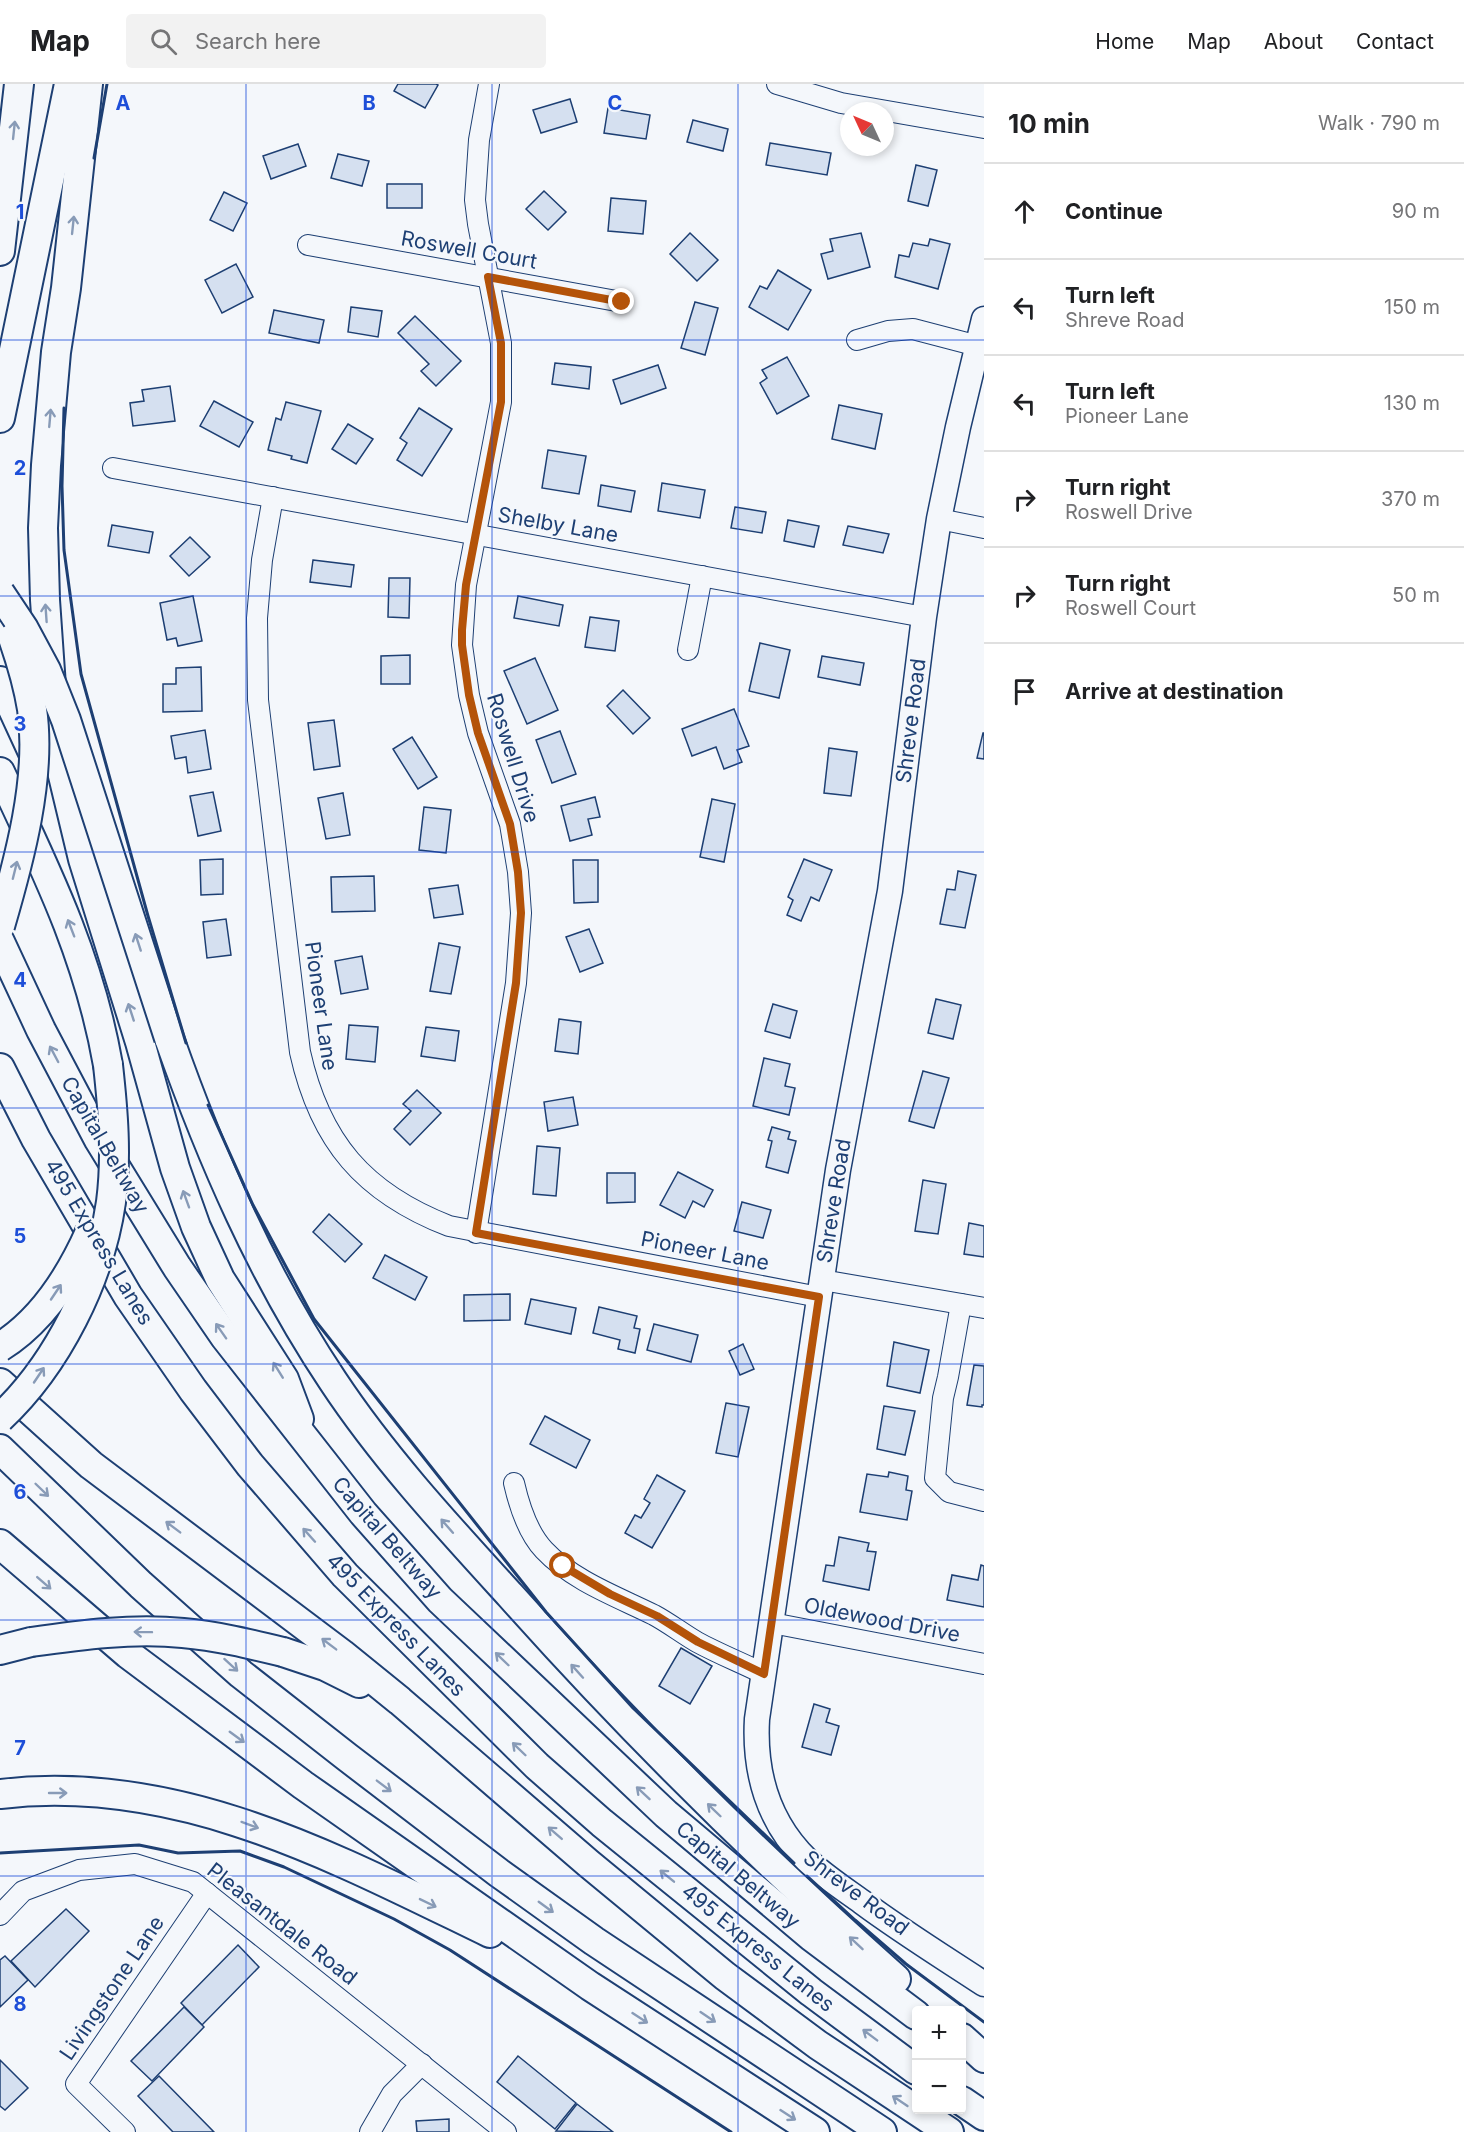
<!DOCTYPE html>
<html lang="en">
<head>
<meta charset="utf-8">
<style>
	:root { --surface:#fff; --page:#f2f2f2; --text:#202124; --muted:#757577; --line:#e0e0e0 }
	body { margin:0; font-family:Inter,sans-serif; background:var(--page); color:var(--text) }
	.controls { position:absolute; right:18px; bottom:18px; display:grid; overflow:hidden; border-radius:6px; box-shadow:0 3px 9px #0003 }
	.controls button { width:54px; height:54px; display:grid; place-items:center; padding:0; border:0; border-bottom:2px solid var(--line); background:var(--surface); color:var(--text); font:30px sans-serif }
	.compass { position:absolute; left:840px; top:18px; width:54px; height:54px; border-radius:50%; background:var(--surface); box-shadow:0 3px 9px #0003; rotate:314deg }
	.stop { position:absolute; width:18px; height:18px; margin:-14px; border:4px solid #b45309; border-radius:50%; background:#fff }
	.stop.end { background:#b45309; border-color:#fff; box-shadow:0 2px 6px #0008 }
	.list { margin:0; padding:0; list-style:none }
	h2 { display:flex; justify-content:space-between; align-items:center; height:78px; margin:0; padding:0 24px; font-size:26px }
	h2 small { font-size:20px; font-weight:400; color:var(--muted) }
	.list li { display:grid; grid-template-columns:39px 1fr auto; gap:18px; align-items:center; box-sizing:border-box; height:96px; padding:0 24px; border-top:2px solid var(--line) }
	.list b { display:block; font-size:22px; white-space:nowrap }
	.list p { margin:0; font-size:20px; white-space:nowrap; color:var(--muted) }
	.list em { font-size:20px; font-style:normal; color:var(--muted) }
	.icon { flex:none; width:33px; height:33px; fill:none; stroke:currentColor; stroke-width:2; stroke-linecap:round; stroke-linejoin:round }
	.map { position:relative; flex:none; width:984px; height:2048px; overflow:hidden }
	header { display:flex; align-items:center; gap:36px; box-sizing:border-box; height:84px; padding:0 30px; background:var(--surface); border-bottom:2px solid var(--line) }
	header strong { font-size:28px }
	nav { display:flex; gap:33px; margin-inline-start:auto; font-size:21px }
	.search { width:420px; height:54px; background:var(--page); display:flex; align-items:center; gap:15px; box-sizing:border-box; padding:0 21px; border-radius:6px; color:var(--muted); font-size:22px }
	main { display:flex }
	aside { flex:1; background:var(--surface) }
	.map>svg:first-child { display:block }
	.building { fill:#d5e0f0; stroke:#1d3f73; stroke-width:1.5 }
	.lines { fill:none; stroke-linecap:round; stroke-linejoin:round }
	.minor-casing { stroke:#1d3f73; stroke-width:22 }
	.major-casing { stroke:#1d3f73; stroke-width:27 }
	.highway-casing { stroke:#1d3f73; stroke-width:32 }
	.minor { stroke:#f4f7fb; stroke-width:20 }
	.major { stroke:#f4f7fb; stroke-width:24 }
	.highway { stroke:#f4f7fb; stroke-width:28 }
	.highway-bridge-casing { stroke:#1d3f73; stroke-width:32; stroke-linecap:butt }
	.highway-bridge { stroke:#f4f7fb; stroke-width:28 }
	.wall { stroke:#1d3f73; stroke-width:3 }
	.oneway { stroke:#889bb7 }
	.route { stroke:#b45309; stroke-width:8 }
	.grid { fill:none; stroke:#1d4ed8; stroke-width:1.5; stroke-opacity:0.55 }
	.labels { text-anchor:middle; stroke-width:4.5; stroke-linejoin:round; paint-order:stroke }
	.street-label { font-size:21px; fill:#1d3f73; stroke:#f4f7fb }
	.grid-label { font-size:20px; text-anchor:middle; font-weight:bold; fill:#1d4ed8; stroke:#f4f7fb; stroke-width:4.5; stroke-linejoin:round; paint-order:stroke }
</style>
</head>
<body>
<header>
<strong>Map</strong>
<div class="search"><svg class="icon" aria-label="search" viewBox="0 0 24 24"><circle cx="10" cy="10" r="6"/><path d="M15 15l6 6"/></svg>Search here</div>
<nav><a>Home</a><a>Map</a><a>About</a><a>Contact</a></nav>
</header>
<main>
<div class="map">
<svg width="984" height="2048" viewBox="0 0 984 2048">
	<rect width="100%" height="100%" fill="#f4f7fb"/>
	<g class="building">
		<polygon points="398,0 436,0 438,1 425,24 394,7"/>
		<polygon points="570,15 577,38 541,49 533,26"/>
		<polygon points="608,24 650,31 646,55 604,49"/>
		<polygon points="693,36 728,45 723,67 687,58"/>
		<polygon points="770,59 831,69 827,91 766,81"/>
		<polygon points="298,60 306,82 271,95 263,72"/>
		<polygon points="338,70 369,77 362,102 331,94"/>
		<polygon points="916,81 937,86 928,122 908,117"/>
		<rect x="387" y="100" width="35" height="24"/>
		<polygon points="544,107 566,128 548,146 526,125"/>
		<polygon points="224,108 247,119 233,147 210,136"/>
		<polygon points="611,114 646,117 643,150 608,147"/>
		<polygon points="690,149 718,176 697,197 670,170"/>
		<polygon points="861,149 870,183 828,195 821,170 833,167 830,155"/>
		<polygon points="930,155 950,160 938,205 895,193 899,171 909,173 913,159 928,162"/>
		<polygon points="236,180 253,213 222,229 205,196"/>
		<polygon points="778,186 811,206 788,246 749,223 760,202 767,205"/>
		<polygon points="695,218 718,224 705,271 681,264"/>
		<polygon points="351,223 382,227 378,253 348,248"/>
		<polygon points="274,226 324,236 319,259 269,249"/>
		<polygon points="415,232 461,277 436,302 421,287 429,280 398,249"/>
		<polygon points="787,273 809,312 777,330 760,299 767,294 762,286"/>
		<polygon points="555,279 591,283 589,305 552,300"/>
		<polygon points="658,281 666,304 621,320 613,296"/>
		<polygon points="170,302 175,337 133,342 130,319 144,317 142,306"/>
		<polygon points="214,317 253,338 239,363 200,342"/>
		<polygon points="286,318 321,327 307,379 291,375 292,372 268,366 276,334 281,336"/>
		<polygon points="839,321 882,330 875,365 832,355"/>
		<polygon points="419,324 452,345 422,392 397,376 407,359 400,354"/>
		<polygon points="348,340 373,355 356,380 332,365"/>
		<polygon points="548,366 586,372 579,410 542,404"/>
		<polygon points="662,399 705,406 700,434 658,427"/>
		<polygon points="601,401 635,407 631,428 598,422"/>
		<polygon points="735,423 766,428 762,449 731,444"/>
		<polygon points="788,436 819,442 814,463 784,457"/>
		<polygon points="112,441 153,448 149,469 108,462"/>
		<polygon points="848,442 889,450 883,469 843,461"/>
		<polygon points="190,453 210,473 189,492 170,472"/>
		<polygon points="313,476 354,481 351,503 310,498"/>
		<polygon points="389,494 410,494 409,534 388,533"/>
		<polygon points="193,512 202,557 178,562 176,554 167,556 160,519"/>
		<polygon points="518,512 563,521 559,542 514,534"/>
		<polygon points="590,533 619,537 615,567 585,563"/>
		<polygon points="760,559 790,566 779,614 749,607"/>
		<polygon points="410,571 410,600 381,600 381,572"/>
		<polygon points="822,572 864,579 860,601 818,593"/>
		<polygon points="535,574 558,626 527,640 504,587"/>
		<polygon points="201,583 202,627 163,628 163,600 176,600 176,584"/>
		<polygon points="623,606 650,634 633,650 607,622"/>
		<polygon points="734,625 749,662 737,666 742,678 724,685 716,663 692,672 682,645"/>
		<polygon points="334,636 340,682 314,686 308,639"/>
		<polygon points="205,646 211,685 188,689 186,673 175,675 171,652"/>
		<polygon points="560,647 576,690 552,699 536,656"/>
		<polygon points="983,649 984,649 984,675 977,674"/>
		<polygon points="412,653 437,693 418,705 393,665"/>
		<polygon points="829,664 857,668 851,712 824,709"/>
		<polygon points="213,708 221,747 198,752 190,712"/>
		<polygon points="343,709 350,751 326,755 318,714"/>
		<polygon points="595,713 600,733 588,735 592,751 570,757 561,722"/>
		<polygon points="712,715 735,720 724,778 700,773"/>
		<polygon points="424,723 451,726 446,769 419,766"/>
		<polygon points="223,775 223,810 201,811 200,776"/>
		<polygon points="804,775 832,786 819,817 811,813 801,837 787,831 793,816 788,813"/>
		<polygon points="573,776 598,776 598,818 574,819"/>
		<polygon points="958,787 976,791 965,844 940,840 947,805 955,806"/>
		<polygon points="374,792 375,827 332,828 331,793"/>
		<polygon points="458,801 463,830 434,834 429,805"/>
		<polygon points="226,835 231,871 207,874 203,838"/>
		<polygon points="589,845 603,879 580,888 566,853"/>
		<polygon points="439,859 460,863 451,910 430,907"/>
		<polygon points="362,872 368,905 341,910 335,877"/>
		<polygon points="936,915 961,921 953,955 928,949"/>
		<polygon points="773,920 797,927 790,954 765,947"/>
		<polygon points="559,935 581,938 578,970 555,967"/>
		<polygon points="349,941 378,943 375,978 346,975"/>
		<polygon points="426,943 459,947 455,977 421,972"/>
		<polygon points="764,974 790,980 785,1002 795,1004 789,1031 753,1022"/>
		<polygon points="923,987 949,994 934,1044 909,1037"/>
		<polygon points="417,1006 441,1029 410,1061 394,1045 411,1027 403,1020"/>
		<polygon points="573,1013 578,1041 548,1047 544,1018"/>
		<polygon points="772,1043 790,1048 788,1055 796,1057 788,1089 766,1083 772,1057 768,1056"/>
		<polygon points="537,1062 560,1064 556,1112 533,1110"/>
		<polygon points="678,1088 713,1106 704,1123 693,1117 685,1134 660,1121"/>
		<polygon points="607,1089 635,1089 635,1118 607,1119"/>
		<polygon points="923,1096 946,1100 938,1150 915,1147"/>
		<polygon points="742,1118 771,1126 763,1154 734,1147"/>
		<polygon points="329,1130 362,1160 345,1178 313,1148"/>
		<polygon points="969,1139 984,1142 984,1173 964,1170"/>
		<polygon points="385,1171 427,1193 415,1216 373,1194"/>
		<polygon points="510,1210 510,1236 464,1237 464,1211"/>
		<polygon points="531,1215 576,1224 571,1250 525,1240"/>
		<polygon points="599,1223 637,1232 634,1244 640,1245 635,1269 618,1265 620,1256 593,1249"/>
		<polygon points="654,1240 698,1251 691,1278 647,1266"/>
		<polygon points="894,1258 929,1266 920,1309 887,1302"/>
		<polygon points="743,1260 754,1285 740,1291 729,1267"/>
		<polygon points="974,1281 984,1282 984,1321 982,1321 982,1323 967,1321"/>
		<polygon points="726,1319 749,1323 738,1373 716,1369"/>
		<polygon points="884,1322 915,1327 905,1371 877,1365"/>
		<polygon points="545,1332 590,1356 576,1384 530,1360"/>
		<polygon points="889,1388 908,1392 906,1406 912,1407 907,1436 860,1428 867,1390 888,1393"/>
		<polygon points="657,1391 685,1407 652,1464 625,1449 635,1431 641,1434 650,1419 644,1415"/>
		<polygon points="839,1453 869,1459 867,1467 876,1468 869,1506 823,1497 826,1481 834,1482"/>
		<polygon points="981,1481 984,1482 984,1523 947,1516 952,1491 978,1496"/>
		<polygon points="681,1564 712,1582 690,1620 659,1602"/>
		<polygon points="814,1620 830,1625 826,1638 839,1642 831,1671 802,1663"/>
		<polygon points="66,1825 89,1847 35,1903 11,1877"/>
		<polygon points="238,1861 259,1883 202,1941 181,1919"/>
		<polygon points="5,1872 28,1896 0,1923 0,1876"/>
		<polygon points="184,1923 204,1943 152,1997 131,1977"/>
		<polygon points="518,1972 576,2019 555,2045 497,1998"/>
		<polygon points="0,1976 28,2004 5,2026 0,2022"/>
		<polygon points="159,1992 214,2048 173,2048 138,2012"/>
		<polygon points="577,2020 613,2048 556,2047"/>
		<polygon points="449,2035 449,2048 417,2048 416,2037"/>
	</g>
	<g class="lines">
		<defs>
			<g id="minor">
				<polyline points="777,0 841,19 984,44"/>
				<polyline points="308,161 622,218"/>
				<polyline points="857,256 888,247 913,245 978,262"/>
				<polyline points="113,384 924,533"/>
				<path d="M273 413 262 476 257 534 258 616 300 968C320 1058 364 1109 449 1142L819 1213"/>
				<polyline points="939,435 984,444"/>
				<polyline points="688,566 702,492"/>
				<polyline points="476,1149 516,899 521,829 518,788 510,740 478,649 469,611 462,561 466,501 501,318 501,259 478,140 475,116 479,56 489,0"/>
				<polyline points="822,1196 984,1224"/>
				<polyline points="961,1220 948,1293 943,1314 935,1394 949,1408 984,1417"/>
				<path d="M514 1399C519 1421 528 1449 544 1466 573 1497 618 1513 654 1531 669 1539 683 1550 697 1558 719 1570 742 1579 764 1590"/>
				<polyline points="772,1539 984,1580"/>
				<polyline points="0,1831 23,1807 79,1786 135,1780 193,1798 506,2048"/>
				<polyline points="125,2048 76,2000 207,1809"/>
				<polyline points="370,2048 392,2010 422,1980"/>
			</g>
			<path id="major" d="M984 235 958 343 939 435 924 533 890 807 838 1086 757 1635C754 1688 768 1738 807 1776 824 1792 844 1805 862 1818 901 1847 943 1873 984 1900"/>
			<g id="highway">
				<polyline points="88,0 66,204 56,268 46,381 43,444 45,516 54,645 59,675 83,775 140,958 175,1084 196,1143 220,1195 284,1295 299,1335"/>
				<polyline points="0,167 19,0"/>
				<polyline points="0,334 69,0"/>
				<polyline points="0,597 35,673"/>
				<path d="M0 688C46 786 89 872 108 981"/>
				<polyline points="0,858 41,946 99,1056 177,1183 225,1253 363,1429 440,1516 666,1730 812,1853 916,1931"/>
				<path d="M169 954C211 1073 262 1191 333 1297 384 1374 448 1443 510 1511 631 1647 760 1774 896 1895"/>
				<polyline points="0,984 36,1055 128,1212 193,1306 250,1381 345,1491 537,1682 602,1739 811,1908 916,1986"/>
				<polyline points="0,1299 91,1381 342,1570 400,1617 588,1779 725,1892 818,1961 949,2048"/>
				<polyline points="0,1365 141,1501 241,1590 347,1673 499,1789 594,1857 882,2048"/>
				<polyline points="0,1460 128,1570 303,1701 590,1902 815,2048"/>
				<polyline points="0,1566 31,1558"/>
				<polyline points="283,1568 325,1582 359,1599"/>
				<path d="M0 1710C179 1689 335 1774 490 1849"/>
				<polyline points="962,1954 984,1974"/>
				<polyline points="962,2017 984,2032"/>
			</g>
		</defs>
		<use href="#minor" class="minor-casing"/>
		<use href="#major" class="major-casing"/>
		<use href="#highway" class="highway-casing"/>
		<use href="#minor" class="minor"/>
		<use href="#major" class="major"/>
		<use href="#highway" class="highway"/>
		<defs>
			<g id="highway-bridge">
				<polyline points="0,509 24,545 46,586 66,636 169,954"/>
				<path d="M0 842C19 777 42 693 32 625 28 600 21 577 13 554"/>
				<path d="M0 1263C42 1237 70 1193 90 1148"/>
				<path d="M0 1334C57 1281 100 1195 111 1118 117 1072 113 1026 108 981"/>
				<path d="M31 1558C81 1551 132 1544 183 1549 217 1552 250 1560 283 1568"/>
			</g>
		</defs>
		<use href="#highway-bridge" class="highway-bridge-casing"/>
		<use href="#highway-bridge" class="highway-bridge"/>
		<g class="wall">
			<polyline points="94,74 107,0"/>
			<polyline points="64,324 62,402 64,466 81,590 148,832 186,959"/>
			<polyline points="208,1021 253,1121 314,1235 546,1528 633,1624 794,1779"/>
			<polyline points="0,1769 139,1761 178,1769 240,1767 284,1783 394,1835 450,1866 731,2048"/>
			<polyline points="807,1792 855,1836 906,1880 984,1938"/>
		</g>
	</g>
	<defs><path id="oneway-shaft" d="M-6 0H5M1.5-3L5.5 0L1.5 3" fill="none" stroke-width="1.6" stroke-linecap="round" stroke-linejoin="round" transform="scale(1.5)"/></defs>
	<g class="oneway">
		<use href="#oneway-shaft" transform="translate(14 46) rotate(-84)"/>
		<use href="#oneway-shaft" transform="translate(73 141) rotate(-84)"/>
		<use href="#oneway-shaft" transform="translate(50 334) rotate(-85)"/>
		<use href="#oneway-shaft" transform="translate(46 529) rotate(-94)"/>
		<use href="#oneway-shaft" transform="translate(15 786) rotate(-76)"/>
		<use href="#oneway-shaft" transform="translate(71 844) rotate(-111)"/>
		<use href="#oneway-shaft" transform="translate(138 858) rotate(-108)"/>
		<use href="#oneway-shaft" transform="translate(131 928) rotate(-108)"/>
		<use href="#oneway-shaft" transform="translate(54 970) rotate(-118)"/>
		<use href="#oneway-shaft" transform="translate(186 1115) rotate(-110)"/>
		<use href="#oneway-shaft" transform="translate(56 1208) rotate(-56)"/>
		<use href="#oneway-shaft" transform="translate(221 1247) rotate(-125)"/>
		<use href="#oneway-shaft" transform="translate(278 1286) rotate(-122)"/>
		<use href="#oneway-shaft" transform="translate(39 1291) rotate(-56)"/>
		<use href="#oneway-shaft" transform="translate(42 1406) rotate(44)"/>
		<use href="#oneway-shaft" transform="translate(447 1442) rotate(-131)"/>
		<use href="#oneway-shaft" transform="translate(173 1443) rotate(-143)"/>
		<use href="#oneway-shaft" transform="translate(309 1451) rotate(-132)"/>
		<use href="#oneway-shaft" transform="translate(44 1499) rotate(41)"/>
		<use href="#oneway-shaft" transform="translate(143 1548) rotate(-179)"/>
		<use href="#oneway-shaft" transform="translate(329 1560) rotate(-143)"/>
		<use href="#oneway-shaft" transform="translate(502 1575) rotate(-136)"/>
		<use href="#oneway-shaft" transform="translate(231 1581) rotate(42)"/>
		<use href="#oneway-shaft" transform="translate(577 1587) rotate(-132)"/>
		<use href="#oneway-shaft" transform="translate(237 1653) rotate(36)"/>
		<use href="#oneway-shaft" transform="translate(519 1665) rotate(-136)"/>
		<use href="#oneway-shaft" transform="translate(384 1702) rotate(37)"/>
		<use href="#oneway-shaft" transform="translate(58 1709)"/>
		<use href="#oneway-shaft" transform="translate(643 1709) rotate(-137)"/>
		<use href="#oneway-shaft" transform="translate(714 1726) rotate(-136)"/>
		<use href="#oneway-shaft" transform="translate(250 1741) rotate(20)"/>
		<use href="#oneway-shaft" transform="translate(555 1749) rotate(-139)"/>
		<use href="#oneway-shaft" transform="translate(667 1792) rotate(-141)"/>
		<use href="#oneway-shaft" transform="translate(428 1819) rotate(26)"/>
		<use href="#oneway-shaft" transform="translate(546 1823) rotate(36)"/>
		<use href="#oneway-shaft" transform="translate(856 1859) rotate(-137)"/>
		<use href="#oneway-shaft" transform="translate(708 1933) rotate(34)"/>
		<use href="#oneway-shaft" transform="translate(640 1934) rotate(33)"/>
		<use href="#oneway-shaft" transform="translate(870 1951) rotate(-143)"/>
		<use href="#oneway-shaft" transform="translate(900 2017) rotate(-146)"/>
		<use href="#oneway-shaft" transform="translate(788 2031) rotate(33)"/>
	</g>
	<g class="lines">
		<polyline class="route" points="563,1482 610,1510 657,1532 698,1558 764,1590 819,1213 476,1149 516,899 521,829 518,788 510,740 478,649 469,611 462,561 462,546 466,501 501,318 501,259 488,193 622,218"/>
	</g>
	<path class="grid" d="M246 0V2048M492 0V2048M738 0V2048M0 256H984M0 512H984M0 768H984M0 1024H984M0 1280H984M0 1536H984M0 1792H984"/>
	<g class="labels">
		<g class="street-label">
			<text transform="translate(469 166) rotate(10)" y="7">Roswell Court</text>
			<text transform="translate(558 441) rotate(10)" y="7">Shelby Lane</text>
			<text transform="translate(911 637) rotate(-83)" y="7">Shreve Road</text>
			<text transform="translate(513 674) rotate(73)" y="7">Roswell Drive</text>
			<text transform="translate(321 922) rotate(82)" y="7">Pioneer Lane</text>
			<text transform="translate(105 1061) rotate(60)" y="7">Capital Beltway</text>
			<text transform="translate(834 1117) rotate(-81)" y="7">Shreve Road</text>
			<text transform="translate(99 1158) rotate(59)" y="7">495 Express Lanes</text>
			<text transform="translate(705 1167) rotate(11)" y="7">Pioneer Lane</text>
			<text transform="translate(387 1454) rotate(49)" y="7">Capital Beltway</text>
			<text transform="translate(882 1536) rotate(11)" y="7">Oldewood Drive</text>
			<text transform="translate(396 1541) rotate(46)" y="7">495 Express Lanes</text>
			<text transform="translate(738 1791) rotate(40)" y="7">Capital Beltway</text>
			<text transform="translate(856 1809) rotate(37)" y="7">Shreve Road</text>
			<text transform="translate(282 1840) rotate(38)" y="7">Pleasantdale Road</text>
			<text transform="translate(758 1864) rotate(39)" y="7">495 Express Lanes</text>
			<text transform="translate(112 1904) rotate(-56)" y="7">Livingstone Lane</text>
		</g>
	</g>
	<g class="grid-label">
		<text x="123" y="26">A</text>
		<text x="369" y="26">B</text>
		<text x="615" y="26">C</text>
		<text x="20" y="135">1</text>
		<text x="20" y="391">2</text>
		<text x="20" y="647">3</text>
		<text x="20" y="903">4</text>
		<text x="20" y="1159">5</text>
		<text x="20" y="1415">6</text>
		<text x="20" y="1671">7</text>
		<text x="20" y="1927">8</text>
	</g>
</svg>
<div class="controls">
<button>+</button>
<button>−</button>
</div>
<svg class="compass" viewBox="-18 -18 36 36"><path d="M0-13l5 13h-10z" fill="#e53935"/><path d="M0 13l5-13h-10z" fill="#757577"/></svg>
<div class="stop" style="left:563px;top:1482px"></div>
<div class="stop end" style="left:622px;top:218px"></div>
</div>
<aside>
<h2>10 min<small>Walk · 790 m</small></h2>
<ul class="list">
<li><svg class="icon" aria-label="ahead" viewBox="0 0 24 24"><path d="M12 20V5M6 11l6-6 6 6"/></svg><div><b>Continue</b></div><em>90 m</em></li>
<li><svg class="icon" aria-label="left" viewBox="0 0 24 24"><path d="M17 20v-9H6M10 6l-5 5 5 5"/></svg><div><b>Turn left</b><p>Shreve Road</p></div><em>150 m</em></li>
<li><svg class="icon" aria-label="left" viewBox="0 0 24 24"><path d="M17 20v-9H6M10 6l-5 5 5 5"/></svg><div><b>Turn left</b><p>Pioneer Lane</p></div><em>130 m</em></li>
<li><svg class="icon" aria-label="right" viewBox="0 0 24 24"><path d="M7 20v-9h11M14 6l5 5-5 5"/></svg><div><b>Turn right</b><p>Roswell Drive</p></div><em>370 m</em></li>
<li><svg class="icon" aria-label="right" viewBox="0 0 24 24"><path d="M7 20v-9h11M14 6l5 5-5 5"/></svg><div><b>Turn right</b><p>Roswell Court</p></div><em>50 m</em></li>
<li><svg class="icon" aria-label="arrive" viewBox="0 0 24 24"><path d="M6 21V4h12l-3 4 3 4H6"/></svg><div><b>Arrive at destination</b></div></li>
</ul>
</aside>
</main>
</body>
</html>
